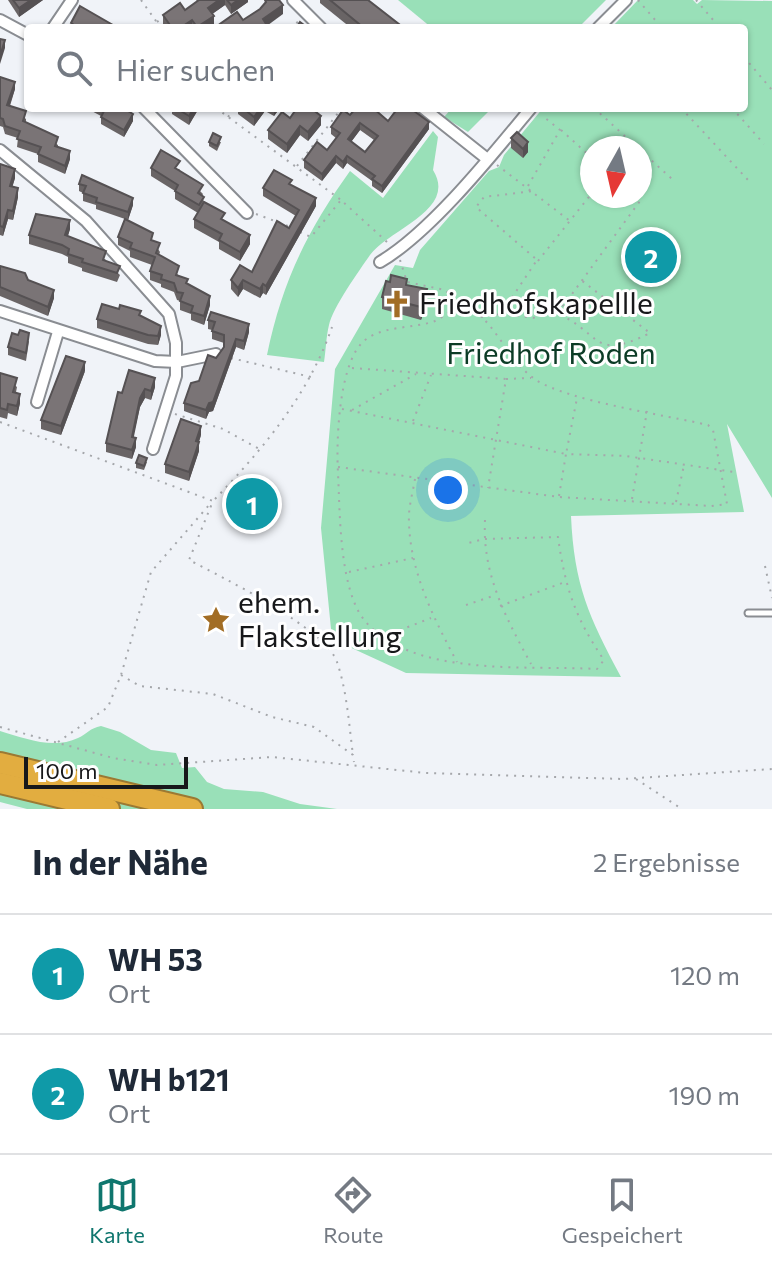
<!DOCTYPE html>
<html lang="de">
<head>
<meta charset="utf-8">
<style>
	:root { --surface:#fff; --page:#f2f2f3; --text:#1f2937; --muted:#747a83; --line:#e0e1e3; --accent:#0f766e }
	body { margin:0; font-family:Commissioner,sans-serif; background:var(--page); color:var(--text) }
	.compass { position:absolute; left:580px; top:136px; width:72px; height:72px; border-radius:50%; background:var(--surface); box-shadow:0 2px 6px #0004; rotate:188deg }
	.scale { position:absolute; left:24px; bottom:20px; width:164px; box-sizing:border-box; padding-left:8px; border:4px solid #17181a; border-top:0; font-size:22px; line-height:28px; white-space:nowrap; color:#17181a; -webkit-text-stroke:6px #fff; paint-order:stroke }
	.you { position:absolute; left:448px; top:490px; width:28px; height:28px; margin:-20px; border:6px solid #fff; border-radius:50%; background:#1a73e8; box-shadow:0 0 0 12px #1a73e833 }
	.badge { display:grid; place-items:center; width:52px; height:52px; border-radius:50%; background:var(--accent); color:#fff; font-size:26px; font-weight:700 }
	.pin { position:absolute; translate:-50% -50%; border:4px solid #fff; box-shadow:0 2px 8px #0006 }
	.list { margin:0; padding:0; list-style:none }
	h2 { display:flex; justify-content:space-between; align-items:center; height:104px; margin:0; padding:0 32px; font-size:34px }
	h2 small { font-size:26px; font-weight:400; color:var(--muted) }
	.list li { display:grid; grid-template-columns:52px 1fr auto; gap:24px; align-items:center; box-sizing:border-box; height:120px; padding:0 32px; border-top:2px solid var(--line) }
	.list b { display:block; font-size:30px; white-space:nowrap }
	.list p { margin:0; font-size:26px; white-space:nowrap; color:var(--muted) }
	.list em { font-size:26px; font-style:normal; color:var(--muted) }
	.icon { flex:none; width:44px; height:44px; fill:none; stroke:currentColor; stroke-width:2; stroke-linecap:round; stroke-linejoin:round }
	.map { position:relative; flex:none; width:772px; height:809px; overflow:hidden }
	.search { position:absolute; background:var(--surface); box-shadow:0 2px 6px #0004; left:24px; right:24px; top:24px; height:88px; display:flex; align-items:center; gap:20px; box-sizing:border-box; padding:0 28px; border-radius:8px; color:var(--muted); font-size:30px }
	.sheet { height:344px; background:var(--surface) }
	nav { display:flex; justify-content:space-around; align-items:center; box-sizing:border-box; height:112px; border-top:2px solid var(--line); background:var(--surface); font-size:22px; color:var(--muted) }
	nav a { display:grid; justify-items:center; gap:4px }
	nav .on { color:var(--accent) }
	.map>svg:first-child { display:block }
	.green { fill:#99e0b8; fill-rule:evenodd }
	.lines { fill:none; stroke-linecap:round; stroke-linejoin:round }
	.lane-casing { stroke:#8a8d92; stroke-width:9 }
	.street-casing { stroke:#8a8d92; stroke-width:14 }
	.highway-casing { stroke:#9b7933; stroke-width:24 }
	.path { stroke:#a5a7ab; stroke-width:2; stroke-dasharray:2 6; stroke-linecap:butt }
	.lane { stroke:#fff; stroke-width:5 }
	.street { stroke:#fff; stroke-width:10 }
	.highway { stroke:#e2ad40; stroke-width:20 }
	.wall { fill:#696465; fill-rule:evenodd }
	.shaded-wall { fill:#555153 }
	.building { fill:#7a7476; stroke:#555153; stroke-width:2; fill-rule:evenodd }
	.labels { text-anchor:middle; stroke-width:6; stroke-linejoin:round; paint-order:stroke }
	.poi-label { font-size:30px; fill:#17181a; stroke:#fff; text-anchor:start }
	.park-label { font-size:30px; fill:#0c3c26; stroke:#fff }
</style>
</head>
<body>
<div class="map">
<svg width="772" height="809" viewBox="0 0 772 809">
	<rect width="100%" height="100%" fill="#f0f3f8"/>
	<g class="green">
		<polygon points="398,0 606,0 578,28 432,28"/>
		<path d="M638 0H693L697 4 702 0 772 1V498L727 424 744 512 571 516C574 585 589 617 621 677L406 673 332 639 321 528 335 369 395 265 413 268 420 250 489 171 499 167 504 155 543 108H744V28H611ZM592 148H640V196H592Z"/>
		<polygon points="452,108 492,108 468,132 444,117"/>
		<path d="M433 131 438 137 433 170C458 210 389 229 370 255 359 271 333 307 329 325 326 337 326 350 324 362L267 355C282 282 307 231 350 171L383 198Z"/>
		<path d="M101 726 120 732 151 750 176 753 182 768 195 767 207 782 224 789 263 792 300 804 337 809H27L0 802V731C24 738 53 750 78 738 87 734 90 728 101 726Z"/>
	</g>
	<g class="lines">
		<defs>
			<polyline id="lane" points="748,613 772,613"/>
			<g id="street">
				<polyline points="293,0 321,28"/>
				<polyline points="0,20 28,35"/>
				<polyline points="53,28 72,0"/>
				<polyline points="598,28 626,0"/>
				<polyline points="144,108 247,213"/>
				<polyline points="423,108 486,158"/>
				<polyline points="0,150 86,221 169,314 176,343 176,376 153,449"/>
				<path d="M380 262C431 232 493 154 531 108"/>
				<polyline points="0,311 155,361 177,362 216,354"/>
				<polyline points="37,402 58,332"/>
			</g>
			<g id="highway">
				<polyline points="0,763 192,809"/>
				<polyline points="0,783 109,809"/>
			</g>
		</defs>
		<use href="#lane" class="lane-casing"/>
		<use href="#street" class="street-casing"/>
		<use href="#highway" class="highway-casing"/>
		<g class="path">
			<polyline points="141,0 161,28"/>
			<polyline points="638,0 662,28"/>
			<polyline points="696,0 720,28"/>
			<polyline points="157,22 163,17"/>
			<polyline points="290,28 299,21"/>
			<polyline points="744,57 772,90"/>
			<polyline points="216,108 341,200"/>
			<polyline points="594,108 638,148"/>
			<polyline points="681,108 748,180"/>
			<polyline points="732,108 764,144"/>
			<polyline points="228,117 235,108"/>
			<polyline points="561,130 592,158"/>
			<polyline points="640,150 672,179"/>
			<polyline points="497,165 570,221"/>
			<polyline points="297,166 342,108"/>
			<polyline points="528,186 560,130 544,117"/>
			<polyline points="256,214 291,227"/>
			<polyline points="300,232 311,237 341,200 387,242"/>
			<polyline points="400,260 407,282 445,290 460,303"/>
			<polyline points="538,261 592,193"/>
			<path d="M553 312C603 331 590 363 650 333L581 280"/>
			<polyline points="501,314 536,318 564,305 640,201 635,196"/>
			<polyline points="481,317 501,314 537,260 476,207 484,197 533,191"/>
			<polyline points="231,358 311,377"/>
			<polyline points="352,368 506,379 488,488"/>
			<polyline points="506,379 531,378"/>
			<polyline points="342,409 566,454 577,398"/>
			<polyline points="352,410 416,374"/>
			<polyline points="175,414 223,429 261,450"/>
			<polyline points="413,421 431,375"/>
			<path d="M0 422 213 501 189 560C222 577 326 629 337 662 347 691 349 725 353 755"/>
			<path d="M338 467 559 497 711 506 727 504 713 430 708 425C665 415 569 401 536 380 506 360 493 314 460 303 452 309 444 317 435 321 414 329 377 325 361 344 339 368 336 441 338 473 340 512 339 590 365 621 413 678 529 665 597 669L604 660C575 618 565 587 558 537L484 539 465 544"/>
			<path d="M415 479C413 492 408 508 409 522 410 572 434 619 457 662"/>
			<polyline points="559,496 566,454 626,456 734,472"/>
			<path d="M215 499C263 449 309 394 332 327"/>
			<polyline points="632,499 647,411"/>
			<polyline points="676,502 684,465"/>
			<path d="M485 520C482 574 506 618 531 664"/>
			<polyline points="765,566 772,598"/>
			<polyline points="349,572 413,558"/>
			<polyline points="466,605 496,595"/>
			<polyline points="500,606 565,582"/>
			<polyline points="385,636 431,618"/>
			<polyline points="121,675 140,686 213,694 272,717 314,727 353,755 354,762"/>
			<polyline points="0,727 113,758 157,765 272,757 426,773 623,779 772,769"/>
			<polyline points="58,742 108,707 121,675 151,572 210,504"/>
			<polyline points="636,779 682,809"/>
		</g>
		<use href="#lane" class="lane"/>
		<use href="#street" class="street"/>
		<use href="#highway" class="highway"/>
	</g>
	<g class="wall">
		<polygon points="8,0 43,0 19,17"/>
		<polygon points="196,0 248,0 248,2 231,14 225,5 212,14 214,25 209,28 166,28 163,24 163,15 185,10 197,1"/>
		<polygon points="320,0 368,0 404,28 351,28 320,3"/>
		<polygon points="0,77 15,89 10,106 26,119 26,122 58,145 58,147 70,159 65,174 38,162 38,154 17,147 18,138 5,134 3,127 0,126"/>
		<polygon points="86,108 123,108 133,121 124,137 101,124 101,116"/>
		<polygon points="172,108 199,108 189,125 172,114"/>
		<polygon points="238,108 280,108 274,116 265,111 254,126 238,114"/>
		<polygon points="297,108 319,108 316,112 321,125 308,141 300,135 287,153 268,139 268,130 290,118"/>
		<path d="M356 108H378L376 111 388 121 429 129 382 193 372 186V181L347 163 343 169 336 163 322 181 304 168V160L327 150 336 138 331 134V127L350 115ZM360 130 374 140 365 152 351 142Z"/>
		<polygon points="511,138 528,152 523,158 511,148"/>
		<polygon points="209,142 221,142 217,151 209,146"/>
		<polygon points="0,164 15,178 12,187 18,197 13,220 8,219 3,236 0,235"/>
		<polygon points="151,168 180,169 179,170 203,194 202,196 204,202 250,244 240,261 219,249 219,242 194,228 194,219 198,213 175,199 175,191 151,176"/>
		<polygon points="79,184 133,205 128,220 153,241 160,252 159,255 179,276 210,305 204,325 191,320 191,314 180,310 180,301 177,300 174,292 161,287 161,284 150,280 150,271 152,265 130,257 130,251 118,245 118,237 125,219 96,209 96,205 83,201 83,193 79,191"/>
		<polygon points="292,185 316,206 266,295 263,293 260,298 243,289 238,297 231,289 231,280 252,272 289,228 296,216 263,196 263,188"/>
		<polygon points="70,229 68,236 106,260 105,261 120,275 117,282 82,271 82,268 68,263 68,257 62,254 29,244 29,235"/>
		<polygon points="638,235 665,252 658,265 640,259 640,249 638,244"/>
		<polygon points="0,266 28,280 54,298 48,316 0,296"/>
		<polygon points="407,285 427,302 421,320 382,309 382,297"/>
		<polygon points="141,316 161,335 158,345 148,344 97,328 97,319"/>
		<polygon points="208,320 249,332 244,350 236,347 213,411 209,412 206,419 184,411 184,403 224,347 224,343 212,339 212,330 208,329"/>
		<polygon points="29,341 26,361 8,355 8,347"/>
		<polygon points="85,371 61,435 41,429 41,420"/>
		<polygon points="0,373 17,387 16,392 20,403 17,416 8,413 7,419 0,417"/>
		<polygon points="155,387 151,400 145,398 140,407 133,437 136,447 132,459 106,452 106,443 122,393"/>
		<polygon points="201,435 199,442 199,451 189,481 165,473 165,464"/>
		<polygon points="147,462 144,470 136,468 136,463"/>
	</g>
	<g class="shaded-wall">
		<polygon points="31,0 43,0 19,17 19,8"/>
		<polygon points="219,0 225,0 225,5 208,17 208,8"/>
		<polygon points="238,0 248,0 248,2 231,14 231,5"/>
		<polygon points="283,5 283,14 264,28 263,19"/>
		<polygon points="214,16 214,25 209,28 197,28"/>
		<polygon points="192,20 192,28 180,28"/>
		<polygon points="5,40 5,48 0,64 0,56"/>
		<polygon points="15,82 15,89 7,113 7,105"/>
		<polygon points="194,108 199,108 189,125 189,116"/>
		<polygon points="261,108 265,108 265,111 254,126 254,117"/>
		<polygon points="274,108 280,108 274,116"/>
		<polygon points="133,114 133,121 124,137 124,130"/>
		<polygon points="321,116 321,125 308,141 308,132"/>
		<polygon points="429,122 429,129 382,193 382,186"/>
		<polygon points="360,123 360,130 348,146 348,139"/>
		<polygon points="300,126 300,135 287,153 287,144"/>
		<polygon points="528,142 528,152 523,158 523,149"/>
		<polygon points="70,151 70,159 65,174 65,166"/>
		<polygon points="336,156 336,163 322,181 322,174"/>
		<polygon points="347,156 347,163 343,169 343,162"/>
		<polygon points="15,169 15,178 10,195 10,186"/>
		<polygon points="18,188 18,197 13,220 13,211"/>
		<polygon points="133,198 133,205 128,220 128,212"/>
		<polygon points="316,198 316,206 266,295 266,286"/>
		<polygon points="8,210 8,219 3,236 3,227"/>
		<polygon points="70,220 70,229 65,244 65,235"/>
		<polygon points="250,235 250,244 240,261 240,252"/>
		<polygon points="665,243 665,252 658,265 658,256"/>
		<polygon points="243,280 243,289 238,297 238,288"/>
		<polygon points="263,284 263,293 260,298 260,289"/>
		<polygon points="427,289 427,302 421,320 421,307"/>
		<polygon points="54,290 54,298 48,316 48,307"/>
		<polygon points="210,296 210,305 204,325 204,316"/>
		<polygon points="249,324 249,332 244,350 244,341"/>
		<polygon points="161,326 161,335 158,345 158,336"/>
		<polygon points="236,339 236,347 213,411 209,412 206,419 206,410"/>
		<polygon points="85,362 85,371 61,435 61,426"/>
		<polygon points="155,378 155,387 151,400 151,391"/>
		<polygon points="145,389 145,398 140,407 132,446 132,437 140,398"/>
		<polygon points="20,394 20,403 17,416 17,406"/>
		<polygon points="201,426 201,435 196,450 196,441"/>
		<polygon points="136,438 136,447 132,459 132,450"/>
		<polygon points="199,442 199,451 189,481 189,472"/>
	</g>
	<g class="building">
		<polygon points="13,0 31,0 19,8"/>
		<polygon points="199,0 219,0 208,8 214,16 197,27 192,20 180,28 172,28 163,15 180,3 185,10"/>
		<polygon points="227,0 238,0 231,5"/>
		<polygon points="265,0 279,0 283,5 263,19 268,27 267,28 224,28 220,24 237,12 243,20 260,9 266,2"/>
		<polygon points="330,0 368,0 404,28 364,28"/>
		<polygon points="80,6 118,28 79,28 71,23"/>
		<polygon points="300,22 308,28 296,28"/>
		<polygon points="0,39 5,40 0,56"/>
		<polygon points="0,77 15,82 7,105 26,111 23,121 58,137 55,146 70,151 65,166 38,154 41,147 17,139 20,131 5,126 3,119 0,118"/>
		<polygon points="99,108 123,108 133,114 124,130 101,117 104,111"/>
		<polygon points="176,108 194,108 189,116"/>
		<polygon points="243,108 261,108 254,117"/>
		<polygon points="297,108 313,108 312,109 321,116 308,132 300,126 287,144 268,130 282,112 290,118"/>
		<path d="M356 108H373L388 121 398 108H410L429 122 382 186 372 179 375 176 347 156 343 162 336 156 322 174 304 160 317 142 327 150 340 133 331 127 343 110 350 115ZM360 123 378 136 365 152 348 139Z"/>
		<polygon points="517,132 528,142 523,149 511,138"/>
		<polygon points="213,133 221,137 217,146 209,142"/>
		<polygon points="161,150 180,161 175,168 203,185 198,193 204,197 199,205 175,191 178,185 151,168"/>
		<polygon points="0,164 15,169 10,186 18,188 13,211 8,210 3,227 0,226"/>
		<polygon points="274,170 292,180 289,184 316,198 266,286 263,284 260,289 243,280 238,288 231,280 240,265 252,272 277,221 289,228 299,210 263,188"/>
		<polygon points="82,175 133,198 128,212 96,202 97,198 83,193 86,186 79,184"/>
		<polygon points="204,202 225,213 221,219 250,235 240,252 219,240 222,234 194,219"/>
		<polygon points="36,214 70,220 65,235 106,251 103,260 120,266 117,273 82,262 83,259 68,254 69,249 62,245 29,235"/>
		<polygon points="125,219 153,233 151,240 160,243 156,253 179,266 176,275 188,279 186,283 210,296 204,316 191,312 193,306 180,301 183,293 177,292 174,283 161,279 162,275 150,271 155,257 130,248 132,243 118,237"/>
		<polygon points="646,233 665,243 658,256 640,250 643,244 638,235"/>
		<polygon points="0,266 25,273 28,280 54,290 48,307 0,287"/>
		<polygon points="391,275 407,279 406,285 427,289 421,307 382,297 386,281 390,282"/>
		<polygon points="102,304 119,309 120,305 141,311 139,315 161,326 158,336 148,335 97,319"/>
		<polygon points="211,312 249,324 244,341 236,339 213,402 209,403 206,410 184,403 191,383 199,381 208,355 216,358 224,347 224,335 212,331 215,322 208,320"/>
		<polygon points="20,330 29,333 26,353 8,347 12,333 18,335"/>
		<polygon points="66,356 85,362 61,426 41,420"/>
		<polygon points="129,370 155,378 151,391 145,389 140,398 132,437 136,438 132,450 106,443 118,392 122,393"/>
		<polygon points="0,373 17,378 13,392 20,394 17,406 8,404 7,410 0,408"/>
		<polygon points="181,419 201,426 196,441 199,442 189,472 165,464"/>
		<polygon points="139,455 147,458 144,466 136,463"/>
	</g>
	<defs>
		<symbol id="church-bare" viewBox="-9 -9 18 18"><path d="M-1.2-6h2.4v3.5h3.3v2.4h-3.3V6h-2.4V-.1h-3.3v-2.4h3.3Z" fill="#a26d25" stroke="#fff" stroke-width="2.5" paint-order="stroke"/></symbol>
		<symbol id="sight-bare" viewBox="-9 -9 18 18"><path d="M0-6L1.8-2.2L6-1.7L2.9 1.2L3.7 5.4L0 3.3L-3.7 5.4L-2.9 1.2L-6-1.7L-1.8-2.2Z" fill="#a26d25" stroke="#fff" stroke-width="2.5" paint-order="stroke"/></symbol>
	</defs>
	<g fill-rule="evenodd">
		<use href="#church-bare" x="377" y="284" width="40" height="40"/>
		<use href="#sight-bare" x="196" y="600" width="40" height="40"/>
	</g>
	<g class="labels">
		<g class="poi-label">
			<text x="419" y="314">Friedhofskapellle</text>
			<text x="238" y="613">ehem.<tspan x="238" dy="34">Flakstellung</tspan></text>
		</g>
		<g class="park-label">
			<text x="551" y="364">Friedhof Roden</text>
		</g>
	</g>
</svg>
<svg class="compass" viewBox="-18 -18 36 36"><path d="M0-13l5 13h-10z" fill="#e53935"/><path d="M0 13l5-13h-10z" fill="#747a83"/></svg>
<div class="scale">100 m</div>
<div class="you"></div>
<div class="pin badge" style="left:252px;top:504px;background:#0f9aa8">1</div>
<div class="pin badge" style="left:651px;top:257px;background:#0f9aa8">2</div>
<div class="search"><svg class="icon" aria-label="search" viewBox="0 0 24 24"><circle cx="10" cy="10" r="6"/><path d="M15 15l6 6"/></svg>Hier suchen</div>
</div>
<section class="sheet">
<h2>In der Nähe<small>2 Ergebnisse</small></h2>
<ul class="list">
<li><span class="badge" style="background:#0f9aa8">1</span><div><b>WH 53</b><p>Ort</p></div><em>120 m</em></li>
<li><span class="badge" style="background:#0f9aa8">2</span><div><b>WH b121</b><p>Ort</p></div><em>190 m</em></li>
</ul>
</section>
<nav>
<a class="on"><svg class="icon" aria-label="map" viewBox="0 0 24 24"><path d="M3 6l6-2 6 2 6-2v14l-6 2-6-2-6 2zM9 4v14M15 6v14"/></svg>Karte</a>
<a><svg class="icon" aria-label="directions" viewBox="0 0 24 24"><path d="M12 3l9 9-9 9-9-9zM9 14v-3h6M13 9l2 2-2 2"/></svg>Route</a>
<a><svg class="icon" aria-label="saved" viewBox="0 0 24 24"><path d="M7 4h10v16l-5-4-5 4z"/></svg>Gespeichert</a>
</nav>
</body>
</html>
